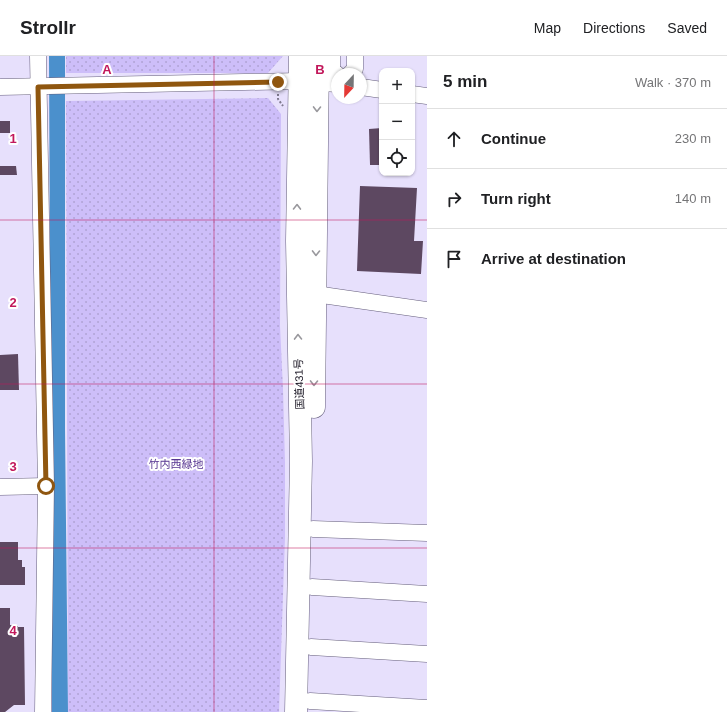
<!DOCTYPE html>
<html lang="en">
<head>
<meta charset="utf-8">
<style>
	:root { --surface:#fff; --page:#f6f6f6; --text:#202124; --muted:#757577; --line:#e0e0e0 }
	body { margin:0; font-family:Arial,"Noto Sans JP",sans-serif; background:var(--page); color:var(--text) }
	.controls { position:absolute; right:12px; top:12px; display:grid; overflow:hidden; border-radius:8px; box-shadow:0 1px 3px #0004 }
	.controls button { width:36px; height:36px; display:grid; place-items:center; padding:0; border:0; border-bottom:1px solid var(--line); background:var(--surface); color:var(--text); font:20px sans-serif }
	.compass { position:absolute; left:331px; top:12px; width:36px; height:36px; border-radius:50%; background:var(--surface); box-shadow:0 1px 3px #0004; rotate:202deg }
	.stop { position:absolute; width:12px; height:12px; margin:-9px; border:3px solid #8f560f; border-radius:50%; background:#fff }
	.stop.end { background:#8f560f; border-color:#fff; box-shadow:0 1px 4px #0008 }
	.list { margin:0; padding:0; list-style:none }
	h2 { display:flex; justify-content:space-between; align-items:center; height:52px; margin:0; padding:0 16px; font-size:17px }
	h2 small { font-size:13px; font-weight:400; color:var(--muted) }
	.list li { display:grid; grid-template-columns:26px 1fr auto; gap:12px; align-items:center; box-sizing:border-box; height:60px; padding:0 16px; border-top:1px solid var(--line) }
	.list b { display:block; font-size:15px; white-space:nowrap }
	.list em { font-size:13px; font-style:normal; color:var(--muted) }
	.icon { flex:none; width:22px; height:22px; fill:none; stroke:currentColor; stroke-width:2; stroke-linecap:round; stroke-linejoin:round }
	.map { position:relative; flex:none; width:427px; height:656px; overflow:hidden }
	header { display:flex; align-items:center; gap:24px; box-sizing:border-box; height:56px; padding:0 20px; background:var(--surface); border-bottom:1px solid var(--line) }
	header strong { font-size:19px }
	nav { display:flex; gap:22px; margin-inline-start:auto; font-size:14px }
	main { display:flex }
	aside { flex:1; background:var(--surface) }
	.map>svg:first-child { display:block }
	.park { fill:url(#park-dots) }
	.water { fill:#4b90cc }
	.building { fill:#5d4861 }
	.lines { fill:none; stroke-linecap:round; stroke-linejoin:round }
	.minor-casing { stroke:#655e7c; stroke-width:17 }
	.highway-casing { stroke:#655e7c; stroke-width:23 }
	.path { stroke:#7f7a8e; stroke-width:2; stroke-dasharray:2 2; stroke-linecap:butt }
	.minor { stroke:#fff; stroke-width:16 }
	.highway { stroke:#fff; stroke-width:22 }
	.oneway { stroke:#99989d }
	.route { stroke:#8f560f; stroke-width:5 }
	.grid { fill:none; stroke:#c2185b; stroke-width:1; stroke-opacity:0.55 }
	.labels { text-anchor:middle; stroke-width:4; stroke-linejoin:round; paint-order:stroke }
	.street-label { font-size:11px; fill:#1d1926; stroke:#fff }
	.park-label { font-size:11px; fill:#573691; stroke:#fff }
	.grid-label { font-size:13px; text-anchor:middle; font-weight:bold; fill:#c2185b; stroke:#fff; stroke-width:4; stroke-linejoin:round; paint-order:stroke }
</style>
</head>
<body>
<header>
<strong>Strollr</strong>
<nav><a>Map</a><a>Directions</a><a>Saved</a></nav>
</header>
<main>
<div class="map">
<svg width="427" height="656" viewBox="0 0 427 656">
	<defs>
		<pattern id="park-dots" width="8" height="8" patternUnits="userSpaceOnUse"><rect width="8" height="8" fill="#cdbef9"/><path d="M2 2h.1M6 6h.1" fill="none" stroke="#b0a3d5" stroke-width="1.8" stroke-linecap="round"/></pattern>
	</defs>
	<rect width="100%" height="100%" fill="#e7e0fc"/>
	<g class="park">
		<polygon points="66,0 283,0 268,17 66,17"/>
		<polygon points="268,42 281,58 280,270 283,333 285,407 285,481 279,656 68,656 66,45"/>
	</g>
	<polygon class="water" points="49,0 65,0 65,373 68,656 52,656"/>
	<g class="building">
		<rect x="0" y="65" width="10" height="12"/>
		<polygon points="382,72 382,109 370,109 369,73"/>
		<polygon points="0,110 16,110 17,119 0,119"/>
		<polygon points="360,130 417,132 414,185 423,185 421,218 357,215"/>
		<polygon points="18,298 19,334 0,334 0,299"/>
		<polygon points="0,486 18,486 18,504 22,504 22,511 25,511 25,529 0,529"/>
		<polygon points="0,552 10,552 10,569 18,570 18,571 24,571 25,649 14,649 5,656 0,656"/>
	</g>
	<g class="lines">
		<defs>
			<g id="minor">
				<polyline points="38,0 46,430 43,656"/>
				<polyline points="332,0 332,15 337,18"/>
				<polyline points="350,18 355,13 355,0"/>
				<polyline points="0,31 299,25 337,28"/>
				<polyline points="361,31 382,34"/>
				<polyline points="412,38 427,40"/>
				<polyline points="315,238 427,254"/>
				<polyline points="0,431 46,430"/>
				<polyline points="313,473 427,477"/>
				<polyline points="312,531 427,538"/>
				<polyline points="311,591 427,598"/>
				<polyline points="310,645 427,652"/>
			</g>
			<g id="highway">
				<polyline points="314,351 318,0"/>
				<polyline points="296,656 301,405 297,185 300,0"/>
			</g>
		</defs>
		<use href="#minor" class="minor-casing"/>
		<use href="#highway" class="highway-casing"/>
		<polyline class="path" points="278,38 278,43 283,50"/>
		<use href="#minor" class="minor"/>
		<use href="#highway" class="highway"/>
	</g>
	<defs><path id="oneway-chevron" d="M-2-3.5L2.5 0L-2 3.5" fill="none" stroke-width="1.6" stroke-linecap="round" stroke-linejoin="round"/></defs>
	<g class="oneway">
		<use href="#oneway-chevron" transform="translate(317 53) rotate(91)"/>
		<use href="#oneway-chevron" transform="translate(297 151) rotate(-89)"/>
		<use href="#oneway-chevron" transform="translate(316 197) rotate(91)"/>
		<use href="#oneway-chevron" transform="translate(298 281) rotate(-91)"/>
		<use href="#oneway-chevron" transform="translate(314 327) rotate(91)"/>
	</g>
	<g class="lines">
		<polyline class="route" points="46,430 38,31 278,26"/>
	</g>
	<path class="grid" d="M214 0V656M0 164H427M0 328H427M0 492H427"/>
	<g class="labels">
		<g class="street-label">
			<text transform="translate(299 328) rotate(-92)" y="4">国道431号</text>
		</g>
		<g class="park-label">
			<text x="176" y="412">竹内西緑地</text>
		</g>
	</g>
	<g class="grid-label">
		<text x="107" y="18">A</text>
		<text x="320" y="18">B</text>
		<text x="13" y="87">1</text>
		<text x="13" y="251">2</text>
		<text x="13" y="415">3</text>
		<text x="13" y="579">4</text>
	</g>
</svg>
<div class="controls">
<button>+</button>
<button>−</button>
<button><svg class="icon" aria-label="locate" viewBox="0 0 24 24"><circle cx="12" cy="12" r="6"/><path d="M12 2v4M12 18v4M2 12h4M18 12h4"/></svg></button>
</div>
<svg class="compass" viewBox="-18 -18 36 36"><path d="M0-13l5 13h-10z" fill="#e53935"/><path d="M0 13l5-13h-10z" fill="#757577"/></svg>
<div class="stop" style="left:46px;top:430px"></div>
<div class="stop end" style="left:278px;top:26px"></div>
</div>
<aside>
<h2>5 min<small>Walk · 370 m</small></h2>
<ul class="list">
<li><svg class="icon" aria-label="ahead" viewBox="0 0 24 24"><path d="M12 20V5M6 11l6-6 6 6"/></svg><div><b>Continue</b></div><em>230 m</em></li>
<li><svg class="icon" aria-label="right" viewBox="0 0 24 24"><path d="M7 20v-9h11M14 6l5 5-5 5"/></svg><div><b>Turn right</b></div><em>140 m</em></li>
<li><svg class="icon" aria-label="arrive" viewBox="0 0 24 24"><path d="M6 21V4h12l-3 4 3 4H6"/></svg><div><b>Arrive at destination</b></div></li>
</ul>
</aside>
</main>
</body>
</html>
